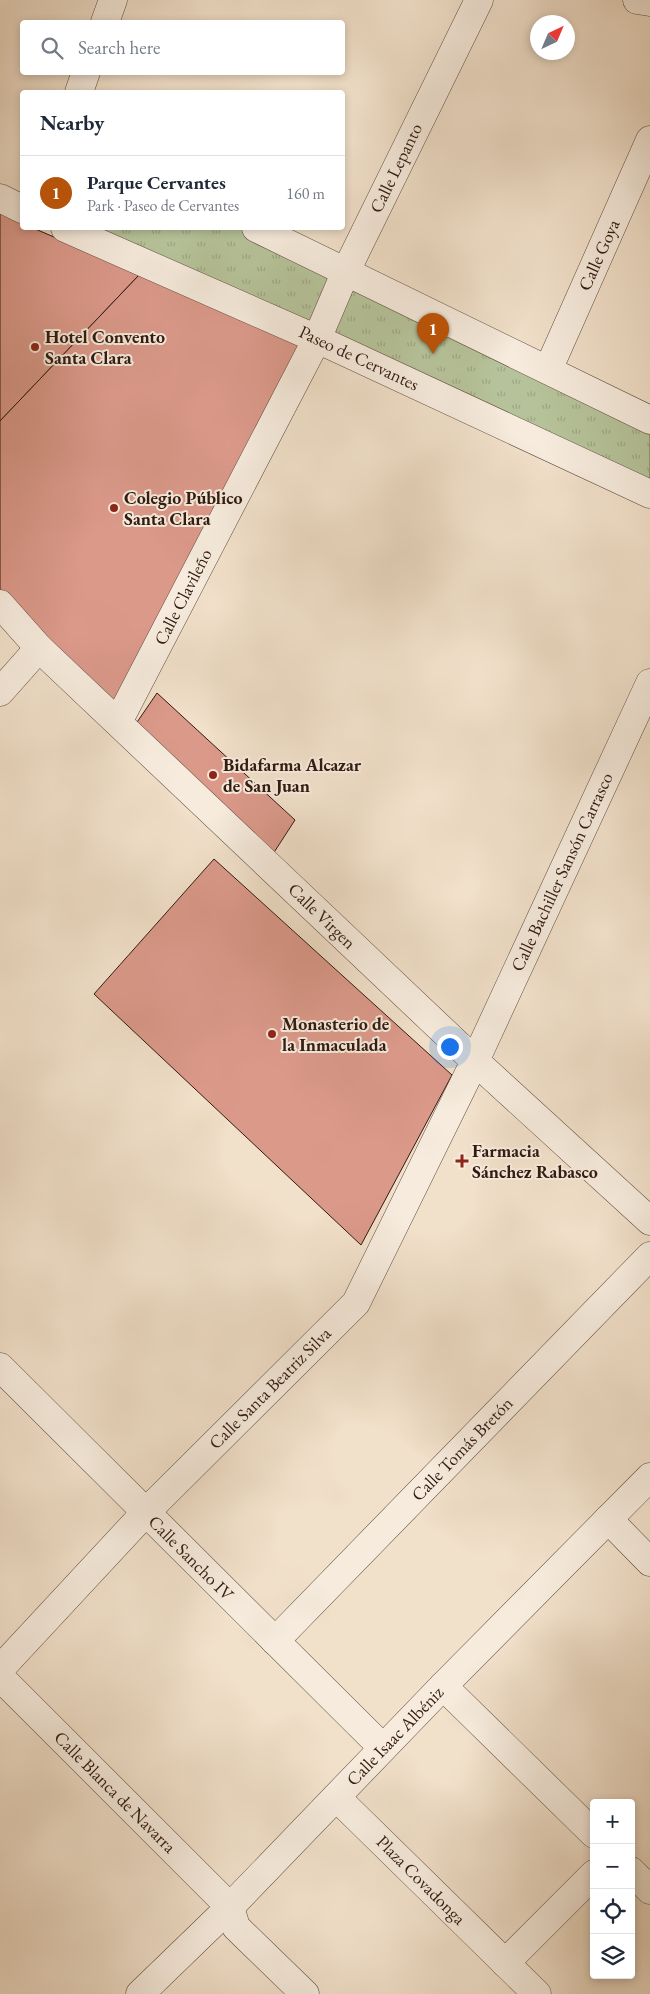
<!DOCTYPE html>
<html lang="en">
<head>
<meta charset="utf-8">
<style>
	:root { --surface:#fff; --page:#f6f6f7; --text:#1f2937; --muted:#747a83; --line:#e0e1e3; --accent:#b45309 }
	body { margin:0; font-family:"EB Garamond",serif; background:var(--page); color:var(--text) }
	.controls { position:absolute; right:15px; bottom:15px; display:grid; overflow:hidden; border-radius:5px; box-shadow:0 2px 8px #0003 }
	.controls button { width:45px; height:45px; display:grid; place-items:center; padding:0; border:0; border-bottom:1px solid var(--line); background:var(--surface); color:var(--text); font:25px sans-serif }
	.compass { position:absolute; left:530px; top:15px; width:45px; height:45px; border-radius:50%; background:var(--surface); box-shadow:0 2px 8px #0003; rotate:44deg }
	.you { position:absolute; left:449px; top:1046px; width:18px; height:18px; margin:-12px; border:4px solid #fff; border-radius:50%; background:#1a73e8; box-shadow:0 0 0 8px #1a73e833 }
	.badge { display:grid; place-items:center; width:32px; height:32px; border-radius:50%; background:var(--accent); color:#fff; font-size:16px; font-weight:700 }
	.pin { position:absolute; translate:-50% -41px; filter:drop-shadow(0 1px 2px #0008) }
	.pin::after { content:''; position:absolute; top:26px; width:18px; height:15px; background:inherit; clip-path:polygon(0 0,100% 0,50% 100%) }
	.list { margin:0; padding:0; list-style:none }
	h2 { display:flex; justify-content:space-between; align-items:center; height:65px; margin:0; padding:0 20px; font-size:21px }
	h2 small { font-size:16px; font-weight:400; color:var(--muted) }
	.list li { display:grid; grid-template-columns:32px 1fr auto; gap:15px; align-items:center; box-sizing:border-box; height:75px; padding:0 20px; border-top:1px solid var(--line) }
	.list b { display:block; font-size:19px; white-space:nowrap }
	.list p { margin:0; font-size:16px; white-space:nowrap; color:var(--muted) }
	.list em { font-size:16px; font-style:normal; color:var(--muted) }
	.icon { flex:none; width:28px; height:28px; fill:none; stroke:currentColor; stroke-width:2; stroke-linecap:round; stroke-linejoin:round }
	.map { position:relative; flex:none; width:650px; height:1994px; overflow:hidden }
	.search { position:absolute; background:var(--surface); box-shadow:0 2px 8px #0003; left:20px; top:20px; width:325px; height:55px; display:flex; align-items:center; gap:12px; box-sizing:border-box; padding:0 18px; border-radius:5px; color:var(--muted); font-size:19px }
	.panel { position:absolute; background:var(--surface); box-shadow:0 2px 8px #0003; left:20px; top:90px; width:325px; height:140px; border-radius:5px }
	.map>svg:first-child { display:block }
	.park { fill:url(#park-tufts); stroke:#746e55 }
	.building { fill:#db998a; stroke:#311a10 }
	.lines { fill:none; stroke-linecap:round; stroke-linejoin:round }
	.minor-casing { stroke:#614c3e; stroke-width:29 }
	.minor { stroke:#f6ebdd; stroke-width:28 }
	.poi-dot { fill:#8f2418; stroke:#f6ebdd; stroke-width:2 }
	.labels { text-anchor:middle; stroke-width:4; stroke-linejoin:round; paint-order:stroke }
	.street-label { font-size:18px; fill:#311a10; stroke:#f6ebdd }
	.poi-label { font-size:18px; font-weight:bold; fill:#311a10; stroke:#f6ebdd; text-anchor:start }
</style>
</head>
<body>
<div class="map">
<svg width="650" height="1994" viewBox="0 0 650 1994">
	<defs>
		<pattern id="park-tufts" width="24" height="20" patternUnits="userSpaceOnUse" patternTransform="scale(1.25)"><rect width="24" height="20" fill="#b6c39a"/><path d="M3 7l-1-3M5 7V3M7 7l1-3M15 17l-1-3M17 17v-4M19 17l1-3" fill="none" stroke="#9da784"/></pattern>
	</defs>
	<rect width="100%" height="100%" fill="#f1e0ca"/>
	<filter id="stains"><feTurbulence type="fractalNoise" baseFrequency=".004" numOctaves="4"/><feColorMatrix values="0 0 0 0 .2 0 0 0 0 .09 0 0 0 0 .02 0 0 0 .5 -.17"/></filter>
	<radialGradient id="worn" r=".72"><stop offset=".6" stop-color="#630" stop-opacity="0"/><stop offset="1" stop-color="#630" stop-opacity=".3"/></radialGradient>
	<polygon class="park" points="65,228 256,228 650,420 650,494"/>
	<g class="building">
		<polygon points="0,213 22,223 22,228 33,228 140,274 0,421"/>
		<polygon points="140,274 317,339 118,722 0,596 0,421"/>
		<polygon points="157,693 295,820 271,857 131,731"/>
		<polygon points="214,859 452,1075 361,1245 94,994"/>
	</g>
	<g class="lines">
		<defs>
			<g id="minor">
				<polyline points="637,0 650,2"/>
				<polyline points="105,22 113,0"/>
				<polyline points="79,92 86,72"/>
				<polyline points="0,198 22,209"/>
				<polyline points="65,228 317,339 650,494"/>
				<polyline points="256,228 650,420"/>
				<polyline points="548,370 650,140"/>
				<polyline points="0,604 39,648 475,1061 650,1221"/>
				<polyline points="0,692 39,648"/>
				<polyline points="118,722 317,339 346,271 479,0"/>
				<polyline points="0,1367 383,1748"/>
				<polyline points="608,1519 650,1562"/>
				<polyline points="275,1641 650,1256"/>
				<polyline points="0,1669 145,1513 356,1303 475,1061 650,683"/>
				<polyline points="0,1677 230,1907 236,1927 305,1994"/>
				<polyline points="443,1686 594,1834"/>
				<polyline points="336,1797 537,1994"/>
				<polyline points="631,1871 650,1890"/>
				<polyline points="505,1963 594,1874"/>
				<polyline points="140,1994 230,1907 443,1686 650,1477"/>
			</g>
		</defs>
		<use href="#minor" class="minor-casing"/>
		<use href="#minor" class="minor"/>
	</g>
	<g class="poi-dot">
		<circle cx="35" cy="347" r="5"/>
		<circle cx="114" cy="508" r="5"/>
		<circle cx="213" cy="775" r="5"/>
		<circle cx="272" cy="1034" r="5"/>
		<path d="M459.5 1153.5h5v5h5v5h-5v5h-5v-5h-5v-5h5z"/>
	</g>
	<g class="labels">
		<g class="street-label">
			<text transform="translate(396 168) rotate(-64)" y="6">Calle Lepanto</text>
			<text transform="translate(599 255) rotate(-66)" y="6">Calle Goya</text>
			<text transform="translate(359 358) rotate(25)" y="6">Paseo de Cervantes</text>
			<text transform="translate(183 597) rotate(-63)" y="6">Calle Clavileño</text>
			<text transform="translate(562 872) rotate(-65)" y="6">Calle Bachiller Sansón Carrasco</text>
			<text transform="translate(322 916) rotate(44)" y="6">Calle Virgen</text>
			<text transform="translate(270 1388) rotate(-45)" y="6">Calle Santa Beatriz Silva</text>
			<text transform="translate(462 1449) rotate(-46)" y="6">Calle Tomás Bretón</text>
			<text transform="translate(191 1558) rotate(45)" y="6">Calle Sancho IV</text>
			<text transform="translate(395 1736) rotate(-46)" y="6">Calle Isaac Albéniz</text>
			<text transform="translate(115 1792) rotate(45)" y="6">Calle Blanca de Navarra</text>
			<text transform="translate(421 1880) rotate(45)" y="6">Plaza Covadonga</text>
		</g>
		<g class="poi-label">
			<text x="45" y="343">Hotel Convento<tspan x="45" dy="21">Santa Clara</tspan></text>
			<text x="124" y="504">Colegio Público<tspan x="124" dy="21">Santa Clara</tspan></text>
			<text x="223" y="771">Bidafarma Alcazar<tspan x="223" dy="21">de San Juan</tspan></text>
			<text x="282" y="1030">Monasterio de<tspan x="282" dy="21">la Inmaculada</tspan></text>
			<text x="472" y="1157">Farmacia<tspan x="472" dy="21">Sánchez Rabasco</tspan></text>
		</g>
	</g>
	<rect width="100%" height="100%" filter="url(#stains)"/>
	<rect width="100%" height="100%" fill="url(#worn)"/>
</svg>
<div class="controls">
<button>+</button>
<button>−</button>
<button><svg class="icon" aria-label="locate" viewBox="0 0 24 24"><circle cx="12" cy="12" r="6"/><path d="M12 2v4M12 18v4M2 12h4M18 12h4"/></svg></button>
<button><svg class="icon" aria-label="layers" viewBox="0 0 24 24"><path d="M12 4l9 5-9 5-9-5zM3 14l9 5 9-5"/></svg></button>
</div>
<svg class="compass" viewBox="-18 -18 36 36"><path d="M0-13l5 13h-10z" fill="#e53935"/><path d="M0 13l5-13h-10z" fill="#747a83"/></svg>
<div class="you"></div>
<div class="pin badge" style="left:433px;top:354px">1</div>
<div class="search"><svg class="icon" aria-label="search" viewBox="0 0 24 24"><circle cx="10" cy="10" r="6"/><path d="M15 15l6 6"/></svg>Search here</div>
<section class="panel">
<h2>Nearby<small></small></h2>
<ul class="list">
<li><span class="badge">1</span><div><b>Parque Cervantes</b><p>Park · Paseo de Cervantes</p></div><em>160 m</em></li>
</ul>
</section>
</div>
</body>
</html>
